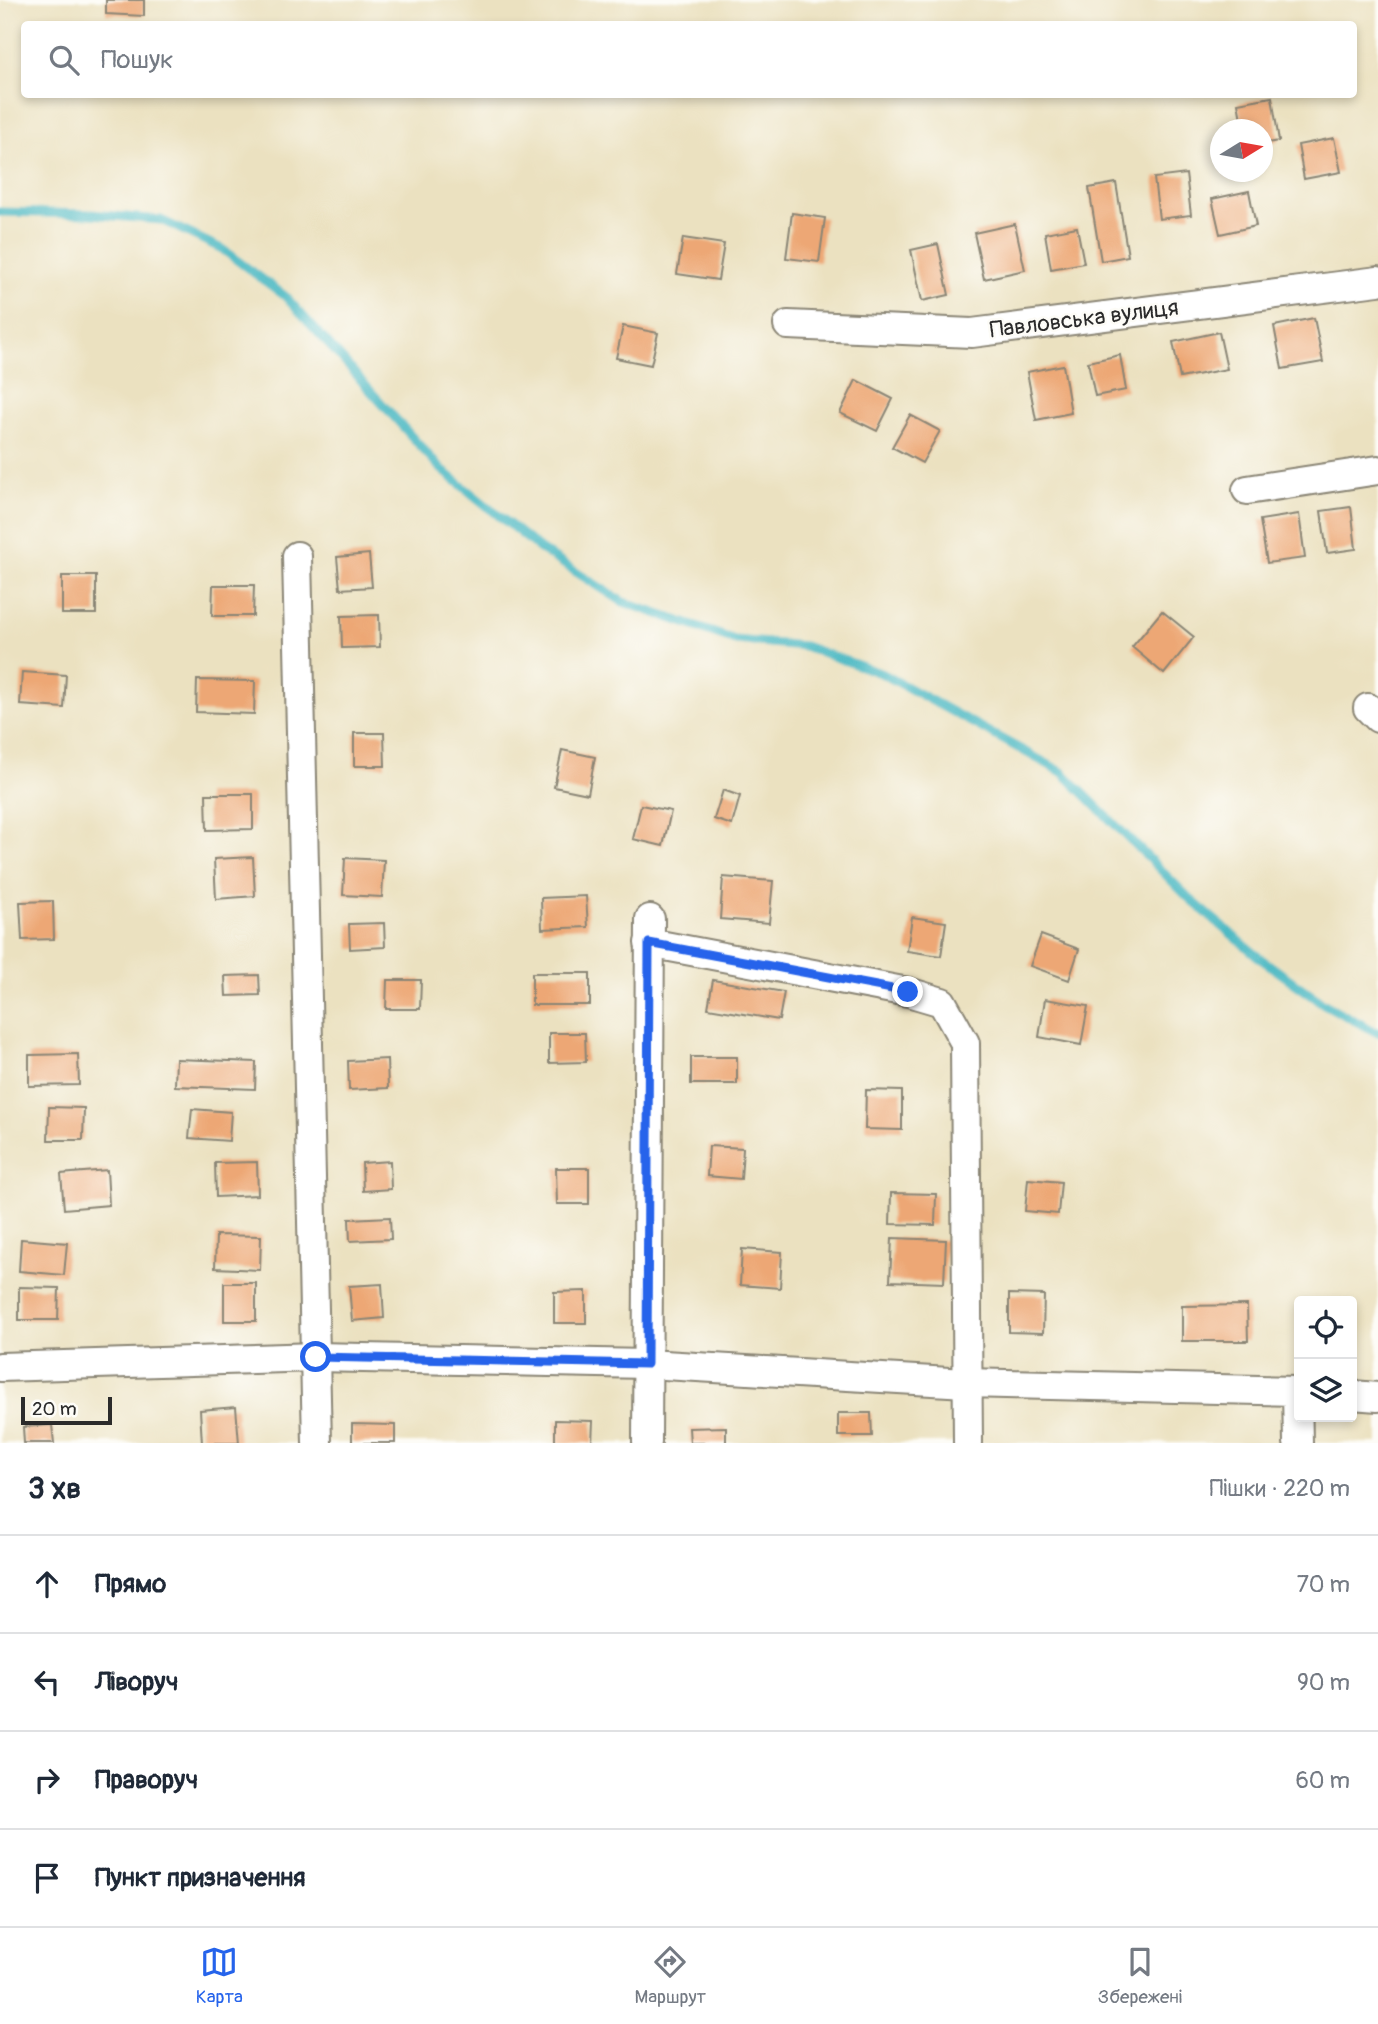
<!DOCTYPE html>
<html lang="uk">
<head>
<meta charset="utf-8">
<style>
	:root { --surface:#fff; --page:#f6f6f7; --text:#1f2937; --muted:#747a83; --line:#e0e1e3; --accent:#2563eb }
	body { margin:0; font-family:Pangolin,sans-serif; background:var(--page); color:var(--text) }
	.controls { position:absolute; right:21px; bottom:21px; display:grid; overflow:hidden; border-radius:7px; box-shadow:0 4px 10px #0003 }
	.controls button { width:63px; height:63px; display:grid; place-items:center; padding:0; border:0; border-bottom:2px solid var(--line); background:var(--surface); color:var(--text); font:35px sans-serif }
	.compass { position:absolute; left:1210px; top:119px; width:63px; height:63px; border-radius:50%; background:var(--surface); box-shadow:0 4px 10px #0003; rotate:79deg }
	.scale { position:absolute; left:21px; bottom:18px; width:91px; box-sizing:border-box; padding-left:7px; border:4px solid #2b2b2b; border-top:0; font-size:19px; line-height:24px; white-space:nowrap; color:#2b2b2b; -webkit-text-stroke:5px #fdfcf7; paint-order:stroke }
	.stop { position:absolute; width:21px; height:21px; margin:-16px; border:5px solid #2563eb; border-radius:50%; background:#fff }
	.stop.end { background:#2563eb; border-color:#fff; box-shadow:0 2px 7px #0008 }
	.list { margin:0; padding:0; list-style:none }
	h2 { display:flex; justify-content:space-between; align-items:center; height:91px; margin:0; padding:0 28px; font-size:30px }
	h2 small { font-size:23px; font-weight:400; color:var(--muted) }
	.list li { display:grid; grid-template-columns:46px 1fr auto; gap:21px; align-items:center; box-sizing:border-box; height:98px; padding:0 28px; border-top:2px solid var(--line) }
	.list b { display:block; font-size:26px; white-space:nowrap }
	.list em { font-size:23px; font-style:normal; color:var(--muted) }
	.icon { flex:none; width:38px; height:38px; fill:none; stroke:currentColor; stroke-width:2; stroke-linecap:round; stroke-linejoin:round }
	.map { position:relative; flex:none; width:1378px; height:1443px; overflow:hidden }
	.search { position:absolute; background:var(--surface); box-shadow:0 4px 10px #0003; left:21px; right:21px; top:21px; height:77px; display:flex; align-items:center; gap:18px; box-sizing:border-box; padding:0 24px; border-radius:7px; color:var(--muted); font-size:26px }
	.sheet { height:483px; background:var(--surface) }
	nav { display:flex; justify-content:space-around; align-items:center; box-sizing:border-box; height:98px; border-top:2px solid var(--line); background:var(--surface); font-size:19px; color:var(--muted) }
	nav a { display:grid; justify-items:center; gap:4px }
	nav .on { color:var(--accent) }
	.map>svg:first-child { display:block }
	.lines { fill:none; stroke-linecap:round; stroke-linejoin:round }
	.stream { stroke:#49b8c2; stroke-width:9 }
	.building { fill:#eda775 }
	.street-casing { stroke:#8b8676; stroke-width:32 }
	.street { stroke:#fff; stroke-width:28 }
	.route { stroke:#2563eb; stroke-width:9 }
	.labels { text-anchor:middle; stroke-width:5; stroke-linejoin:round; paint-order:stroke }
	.street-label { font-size:23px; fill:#2b2b2b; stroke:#fdfcf7 }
</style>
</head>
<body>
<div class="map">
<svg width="1378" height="1443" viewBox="0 0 1378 1443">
	<rect width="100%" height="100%" fill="#fdfcf7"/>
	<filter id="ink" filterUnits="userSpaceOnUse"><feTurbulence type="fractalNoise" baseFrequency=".0143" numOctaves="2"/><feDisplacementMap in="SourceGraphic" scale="14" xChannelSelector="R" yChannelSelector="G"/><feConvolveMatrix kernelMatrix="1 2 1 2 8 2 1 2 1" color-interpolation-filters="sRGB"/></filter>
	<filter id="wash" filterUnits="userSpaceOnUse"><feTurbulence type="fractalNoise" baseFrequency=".00686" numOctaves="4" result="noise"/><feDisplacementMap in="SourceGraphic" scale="28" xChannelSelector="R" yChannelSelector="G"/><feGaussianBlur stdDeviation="1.57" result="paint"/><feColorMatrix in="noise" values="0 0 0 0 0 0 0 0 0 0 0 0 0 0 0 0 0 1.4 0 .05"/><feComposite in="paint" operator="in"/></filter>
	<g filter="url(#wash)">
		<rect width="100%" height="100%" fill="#ebe1c0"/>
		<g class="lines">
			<polyline class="stream" points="0,212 91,214 161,220 222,249 285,296 440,468 540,549 623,602 735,640 804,646 883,674 1062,772 1190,899 1261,959 1324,1004 1378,1033"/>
		</g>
		<g id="blocks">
			<g class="building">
				<polygon points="106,0 144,0 144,16 106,14"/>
				<polygon points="1272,97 1279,141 1262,144 1262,130 1243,130 1238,103"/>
				<polygon points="1334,138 1341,172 1304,179 1298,145"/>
				<polygon points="1186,174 1191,215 1159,219 1154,178"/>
				<polygon points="1116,183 1128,256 1101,261 1089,188"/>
				<polygon points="1249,191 1256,226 1220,234 1212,199"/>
				<polygon points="792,213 825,218 819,262 786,258"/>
				<polygon points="1015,224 1025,270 984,279 974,233"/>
				<polygon points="1077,227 1084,263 1051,269 1045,233"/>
				<polygon points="683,238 724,244 718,280 677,274"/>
				<polygon points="938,244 949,295 922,301 911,250"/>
				<polygon points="1314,318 1323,362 1282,369 1274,326"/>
				<polygon points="623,326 658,333 651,365 616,358"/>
				<polygon points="1219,332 1227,369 1180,378 1173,342"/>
				<polygon points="1120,355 1126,390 1095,396 1088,362"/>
				<polygon points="1063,365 1071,413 1036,420 1027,372"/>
				<polygon points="856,380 893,399 877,431 840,413"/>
				<polygon points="910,415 940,431 922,463 892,447"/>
				<polygon points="1351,507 1356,549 1327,553 1321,511"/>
				<polygon points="1299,514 1305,558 1267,563 1260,520"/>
				<polygon points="369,554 372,587 340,589 337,557"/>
				<rect x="62" y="576" width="34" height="38"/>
				<polygon points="213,585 254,585 253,616 212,616"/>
				<polygon points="1162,611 1194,637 1164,674 1132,647"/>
				<polygon points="379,615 380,647 342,648 341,616"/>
				<polygon points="22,672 66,675 64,708 20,705"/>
				<polygon points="197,680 255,681 254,714 196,712"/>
				<polygon points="354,733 384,733 385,766 354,766"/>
				<polygon points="562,750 595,757 588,794 554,787"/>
				<polygon points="723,790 740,796 732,825 714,819"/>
				<polygon points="206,794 253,794 253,829 207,830"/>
				<polygon points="641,805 671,811 663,846 633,839"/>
				<polygon points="253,857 255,896 216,899 214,859"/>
				<polygon points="345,858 384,860 382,897 343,895"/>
				<polygon points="723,877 773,881 769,923 720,919"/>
				<polygon points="586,896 588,927 542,929 541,898"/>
				<polygon points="53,901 54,939 22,940 20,902"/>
				<polygon points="912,917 946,922 941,956 907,951"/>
				<polygon points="384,923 385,947 350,949 349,924"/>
				<polygon points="1041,935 1079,949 1069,980 1030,966"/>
				<rect x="532" y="973" width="58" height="32"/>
				<polygon points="259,975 260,995 226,996 225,976"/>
				<polygon points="387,980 421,980 420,1009 386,1009"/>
				<polygon points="713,980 784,992 779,1020 708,1008"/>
				<polygon points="1045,999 1088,1006 1081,1045 1039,1037"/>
				<polygon points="549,1033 585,1033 586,1062 549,1063"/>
				<polygon points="78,1054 79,1085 29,1086 29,1055"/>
				<rect x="691" y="1057" width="46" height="27"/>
				<polygon points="176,1059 256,1062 255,1089 175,1086"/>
				<polygon points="387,1059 388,1088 349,1090 348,1061"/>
				<polygon points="866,1090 902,1091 902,1130 865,1129"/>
				<polygon points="49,1107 84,1108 83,1140 48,1140"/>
				<polygon points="192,1109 231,1112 229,1141 189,1138"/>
				<polygon points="709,1146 743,1148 741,1179 707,1176"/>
				<polygon points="390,1161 391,1189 363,1191 362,1163"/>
				<polygon points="257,1162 258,1195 216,1197 215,1163"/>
				<polygon points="556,1168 589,1168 589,1204 557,1204"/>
				<polygon points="107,1170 109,1205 64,1209 61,1174"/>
				<polygon points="1028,1179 1061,1182 1058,1214 1025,1211"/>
				<polygon points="891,1193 936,1194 935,1225 890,1224"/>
				<polygon points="390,1217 391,1239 350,1241 349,1219"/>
				<polygon points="216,1235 261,1236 260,1270 215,1268"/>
				<polygon points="892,1238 946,1240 944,1283 890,1281"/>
				<polygon points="21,1239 67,1243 64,1275 19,1271"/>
				<polygon points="742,1249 782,1252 780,1288 740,1285"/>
				<rect x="224" y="1283" width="32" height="38"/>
				<polygon points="382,1284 384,1318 352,1321 349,1286"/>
				<polygon points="19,1287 59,1288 58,1320 19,1320"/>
				<polygon points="586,1291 586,1323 554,1323 554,1292"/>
				<polygon points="1009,1294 1044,1295 1043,1333 1009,1332"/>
				<polygon points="1247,1305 1248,1341 1182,1341 1182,1306"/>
				<polygon points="236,1407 239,1443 202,1443 200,1410"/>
				<polygon points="838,1413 871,1413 872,1436 838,1436"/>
				<polygon points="555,1420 593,1421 592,1443 555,1443"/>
				<polygon points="352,1424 395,1425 395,1443 352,1443"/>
				<polygon points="52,1425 54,1443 24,1443 23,1427"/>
				<polygon points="726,1427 726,1443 690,1443 689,1428"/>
			</g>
		</g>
	</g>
	<g filter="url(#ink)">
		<use href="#blocks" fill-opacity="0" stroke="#8b8676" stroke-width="2"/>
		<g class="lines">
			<defs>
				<g id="street">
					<polyline points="788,325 972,333 1378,281"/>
					<polyline points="1247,490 1378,470"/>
					<polyline points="297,556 317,1443"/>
					<polyline points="1368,708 1378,718"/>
					<polyline points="649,943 908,992 942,1002 965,1043 968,1443"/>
					<polyline points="0,1367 316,1357 647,1364 966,1383 1297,1391 1298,1443"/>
					<polyline points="1352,1395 1378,1397"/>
					<polyline points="647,1443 650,919"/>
				</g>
			</defs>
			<use href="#street" class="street-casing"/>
			<use href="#street" class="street"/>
		</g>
	</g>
	<g class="lines" filter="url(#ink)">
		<polyline class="route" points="316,1357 647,1364 649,943 908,992"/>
	</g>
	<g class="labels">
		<g class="street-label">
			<text transform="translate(1084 318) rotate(-7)" y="8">Павловська вулиця</text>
		</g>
	</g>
</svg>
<div class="controls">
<button><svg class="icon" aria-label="locate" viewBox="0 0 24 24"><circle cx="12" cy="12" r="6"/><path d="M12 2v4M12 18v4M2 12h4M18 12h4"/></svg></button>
<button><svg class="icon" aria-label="layers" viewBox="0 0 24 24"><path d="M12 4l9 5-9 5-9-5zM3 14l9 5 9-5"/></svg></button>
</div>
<svg class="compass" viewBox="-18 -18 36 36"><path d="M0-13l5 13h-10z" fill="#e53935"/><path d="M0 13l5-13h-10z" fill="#747a83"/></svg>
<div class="scale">20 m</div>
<div class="stop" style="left:316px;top:1357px"></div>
<div class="stop end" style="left:908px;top:992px"></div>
<div class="search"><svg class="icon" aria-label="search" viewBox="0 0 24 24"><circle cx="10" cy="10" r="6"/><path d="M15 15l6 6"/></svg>Пошук</div>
</div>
<section class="sheet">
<h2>3 хв<small>Пішки · 220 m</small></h2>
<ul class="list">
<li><svg class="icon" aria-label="ahead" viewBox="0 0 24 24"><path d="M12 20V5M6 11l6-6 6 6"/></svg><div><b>Прямо</b></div><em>70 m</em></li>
<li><svg class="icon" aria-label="left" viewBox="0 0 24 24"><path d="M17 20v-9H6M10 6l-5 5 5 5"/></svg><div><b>Ліворуч</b></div><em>90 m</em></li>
<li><svg class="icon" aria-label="right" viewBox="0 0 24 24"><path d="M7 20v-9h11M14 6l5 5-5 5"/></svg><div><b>Праворуч</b></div><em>60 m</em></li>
<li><svg class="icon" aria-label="arrive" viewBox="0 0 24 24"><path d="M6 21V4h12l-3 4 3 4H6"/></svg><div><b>Пункт призначення</b></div></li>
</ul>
</section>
<nav>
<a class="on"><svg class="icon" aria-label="map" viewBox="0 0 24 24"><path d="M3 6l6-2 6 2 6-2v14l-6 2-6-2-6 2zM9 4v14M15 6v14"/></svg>Карта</a>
<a><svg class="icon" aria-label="directions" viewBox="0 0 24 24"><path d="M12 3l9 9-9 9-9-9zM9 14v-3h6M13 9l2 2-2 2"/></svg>Маршрут</a>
<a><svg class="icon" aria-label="saved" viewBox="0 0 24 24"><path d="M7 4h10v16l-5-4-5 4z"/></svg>Збережені</a>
</nav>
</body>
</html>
